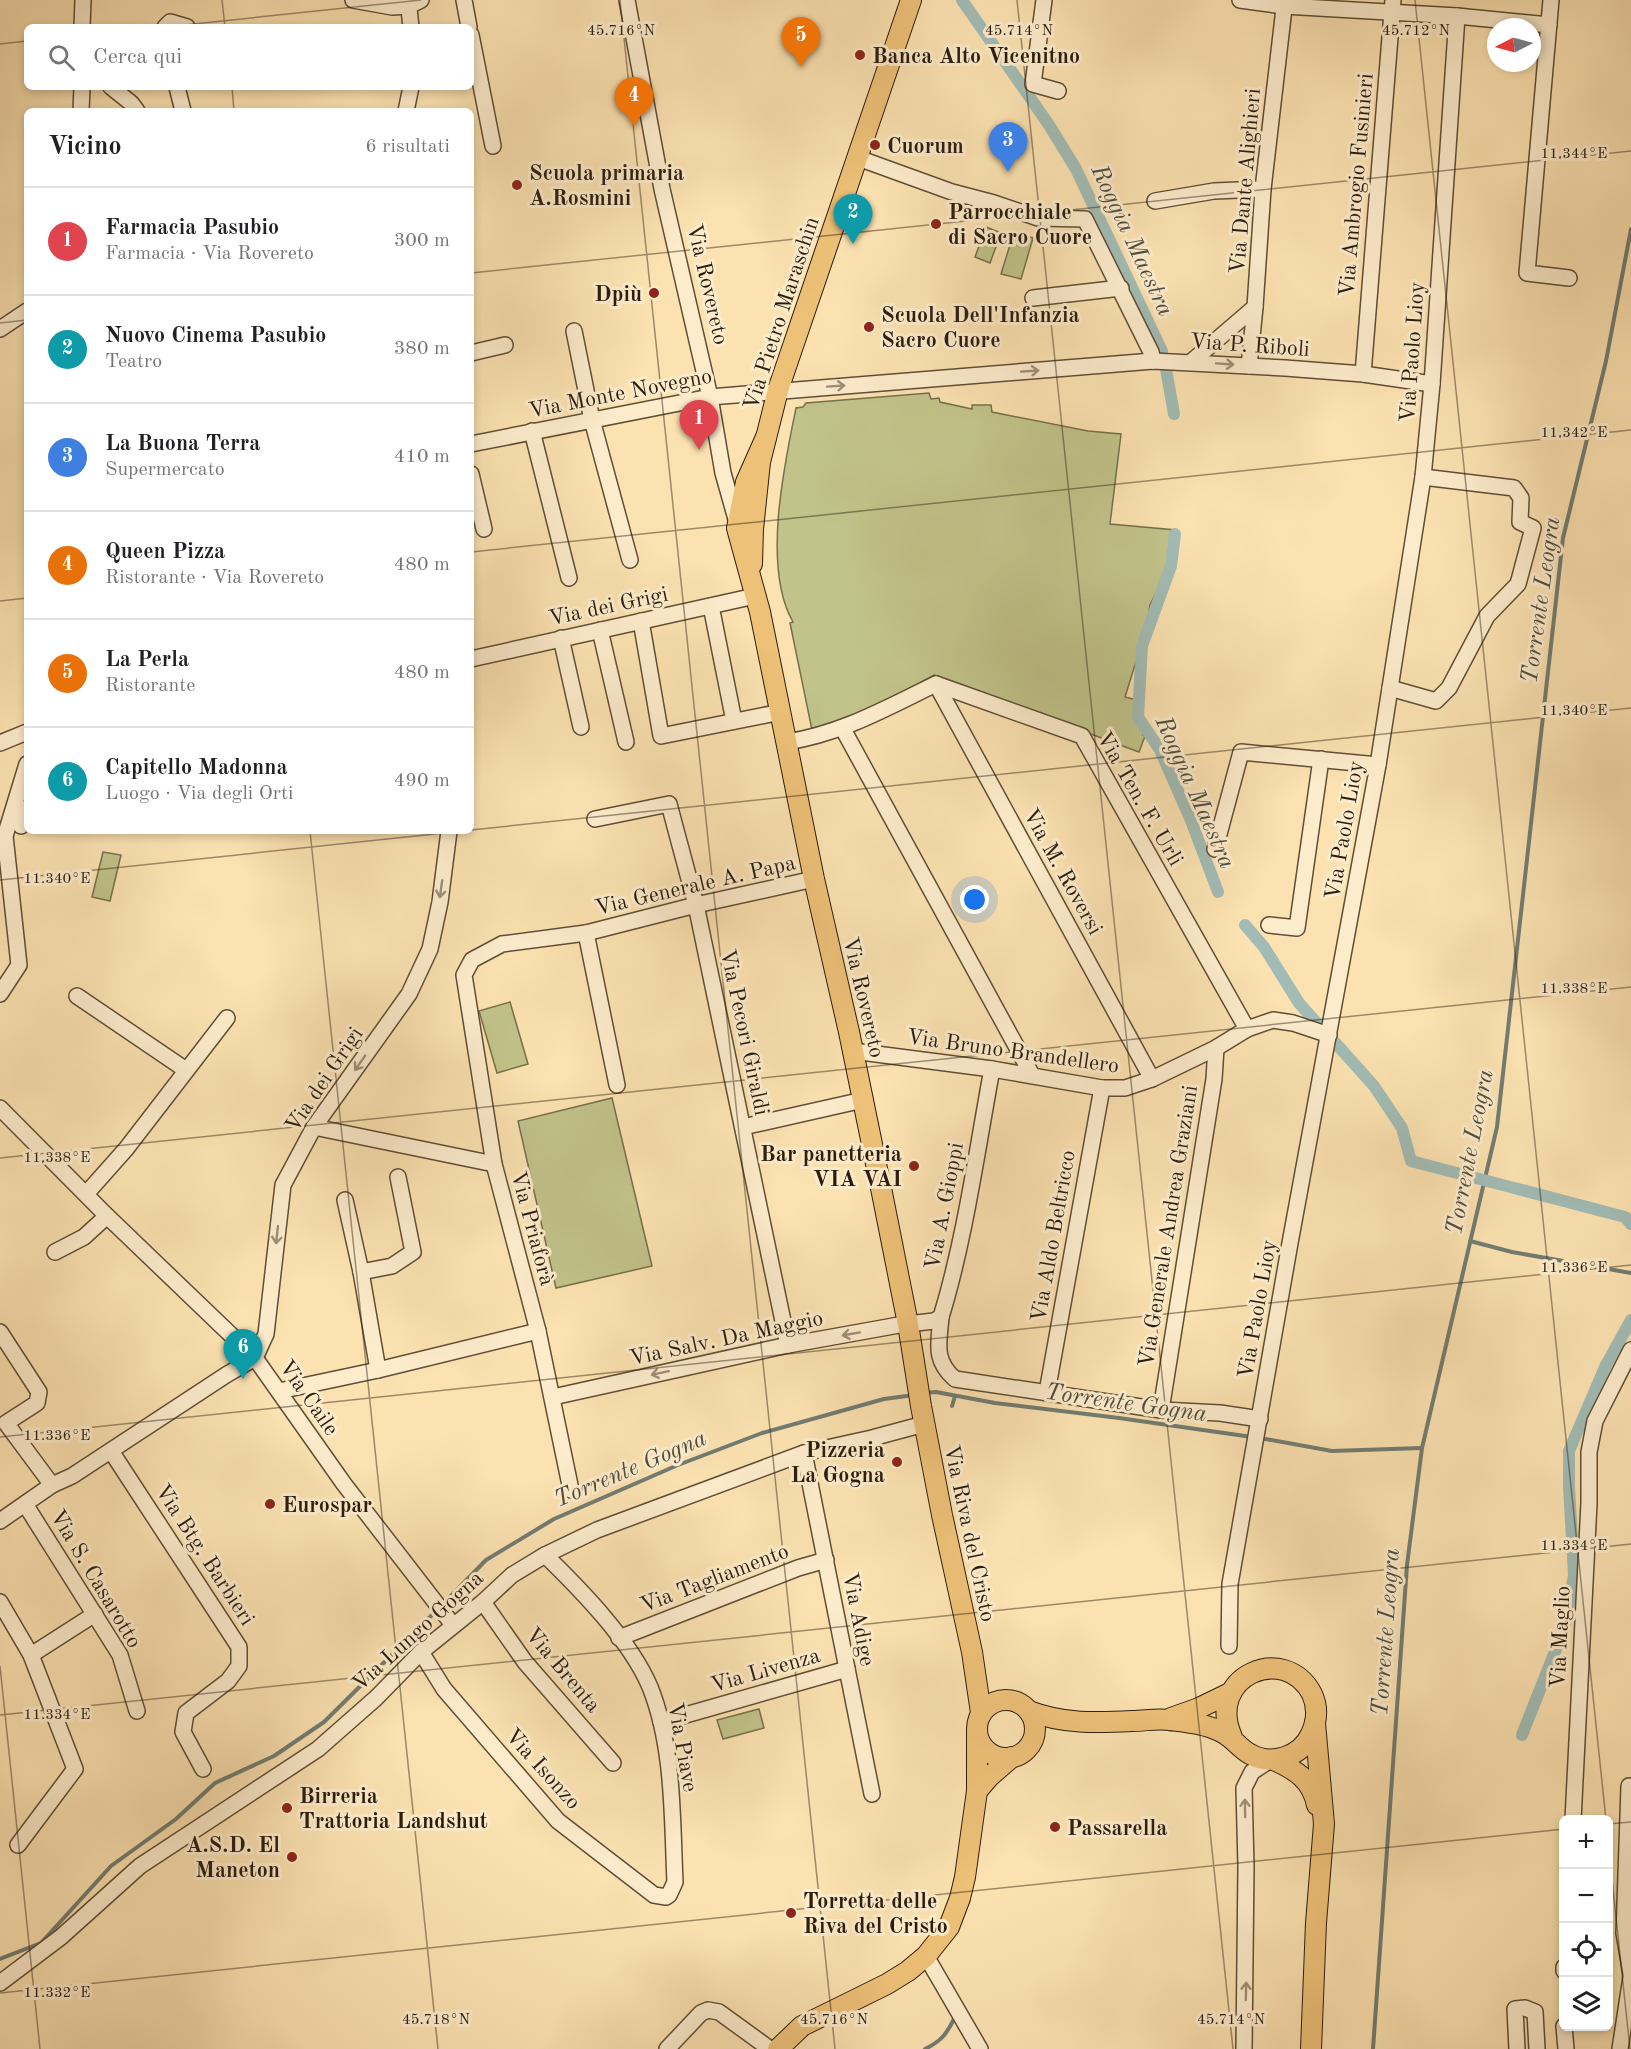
<!DOCTYPE html>
<html lang="it">
<head>
<meta charset="utf-8">
<style>
	:root { --surface:#fff; --page:#f6f6f6; --text:#202124; --muted:#757577; --line:#e0e0e0; --accent:#2563eb }
	body { margin:0; font-family:"Old Standard TT",serif; background:var(--page); color:var(--text) }
	.controls { position:absolute; right:18px; bottom:18px; display:grid; overflow:hidden; border-radius:9px; box-shadow:0 3px 9px #0003 }
	.controls button { width:54px; height:54px; display:grid; place-items:center; padding:0; border:0; border-bottom:2px solid var(--line); background:var(--surface); color:var(--text); font:30px sans-serif }
	.compass { position:absolute; left:1487px; top:18px; width:54px; height:54px; border-radius:50%; background:var(--surface); box-shadow:0 3px 9px #0003; rotate:264deg }
	.you { position:absolute; left:975px; top:900px; width:21px; height:21px; margin:-15px; border:4px solid #fff; border-radius:50%; background:#1a73e8; box-shadow:0 0 0 9px #1a73e833 }
	.badge { display:grid; place-items:center; width:39px; height:39px; border-radius:50%; background:var(--accent); color:#fff; font-size:20px; font-weight:700 }
	.pin { position:absolute; translate:-50% -50px; filter:drop-shadow(0 2px 3px #0008) }
	.pin::after { content:''; position:absolute; top:32px; width:21px; height:18px; background:inherit; clip-path:polygon(0 0,100% 0,50% 100%) }
	.list { margin:0; padding:0; list-style:none }
	h2 { display:flex; justify-content:space-between; align-items:center; height:78px; margin:0; padding:0 24px; font-size:26px }
	h2 small { font-size:20px; font-weight:400; color:var(--muted) }
	.list li { display:grid; grid-template-columns:39px 1fr auto; gap:18px; align-items:center; box-sizing:border-box; height:108px; padding:0 24px; border-top:2px solid var(--line) }
	.list b { display:block; font-size:22px; white-space:nowrap }
	.list p { margin:0; font-size:20px; white-space:nowrap; color:var(--muted) }
	.list em { font-size:20px; font-style:normal; color:var(--muted) }
	.icon { flex:none; width:33px; height:33px; fill:none; stroke:currentColor; stroke-width:2; stroke-linecap:round; stroke-linejoin:round }
	.map { position:relative; flex:none; width:1631px; height:2049px; overflow:hidden }
	.search { position:absolute; background:var(--surface); box-shadow:0 3px 9px #0003; left:24px; top:24px; width:450px; height:66px; display:flex; align-items:center; gap:15px; box-sizing:border-box; padding:0 21px; border-radius:9px; color:var(--muted); font-size:22px }
	.panel { position:absolute; background:var(--surface); box-shadow:0 3px 9px #0003; left:24px; top:108px; width:450px; height:726px; border-radius:9px }
	.map>svg:first-child { display:block }
	.green { fill:#c1c38a; stroke:#76704c; stroke-width:1.5 }
	.lines { fill:none; stroke-linecap:round; stroke-linejoin:round }
	.stream { stroke:#727c72; stroke-width:4 }
	.canal { stroke:#a2bcb5; stroke-width:12 }
	.minor-casing { stroke:#5f4e36; stroke-width:18 }
	.major-casing { stroke:#2b1d0d; stroke-width:22 }
	.minor { stroke:#fdeccc; stroke-width:15 }
	.major { stroke:#eec178; stroke-width:20 }
	.oneway { stroke:#9e8f76 }
	.ticks { fill:none; stroke:#2b1d0d; stroke-width:1.5; stroke-opacity:0.45 }
	.poi-dot { fill:#8f2418; stroke:#fdeccc; stroke-width:2 }
	.labels { text-anchor:middle; stroke-width:6; stroke-linejoin:round; paint-order:stroke }
	.poi-label { font-size:22px; font-weight:bold; fill:#2b1d0d; stroke:#fdeccc; text-anchor:start }
	.street-label { font-size:22px; fill:#2b1d0d; stroke:#fdeccc }
	.water-label { font-size:24px; font-style:italic; fill:#4f4d3f; stroke:#fdeccc }
	.ticks-label { font-size:15px; text-anchor:middle; fill:#2b1d0d; stroke:#fdeccc; stroke-width:6; stroke-linejoin:round; paint-order:stroke }
</style>
</head>
<body>
<div class="map">
<svg width="1631" height="2049" viewBox="0 0 1631 2049">
	<rect width="100%" height="100%" fill="#fce2b1"/>
	<filter id="stains"><feTurbulence type="fractalNoise" baseFrequency=".00333" numOctaves="4"/><feColorMatrix values="0 0 0 0 .2 0 0 0 0 .09 0 0 0 0 .02 0 0 0 .5 -.17"/></filter>
	<radialGradient id="worn" r=".72"><stop offset=".6" stop-color="#630" stop-opacity="0"/><stop offset="1" stop-color="#630" stop-opacity=".3"/></radialGradient>
	<g class="green">
		<polygon points="986,227 1001,233 990,263 975,257"/>
		<polygon points="1014,232 1033,238 1021,279 1001,274"/>
		<path d="M929 393 931 399 939 398 940 402 972 409V405H991L992 412 1088 431 1121 434 1110 524 1176 530 1166 573 1150 605 1147 626 1125 697 1137 700 1143 735 1145 736 1139 752C1070 727 1003 699 934 675L836 728 812 730 790 623 793 622C762 568 784 466 796 408L803 407 806 403Z"/>
		<polygon points="103,852 121,855 110,901 92,897"/>
		<polygon points="510,1002 528,1064 497,1073 479,1011"/>
		<polygon points="612,1098 652,1266 556,1288 518,1121"/>
		<polygon points="759,1709 764,1728 723,1739 717,1720"/>
	</g>
	<g class="lines">
		<g class="stream">
			<polyline points="1470,1241 1512,1252 1631,1273"/>
			<polyline points="924,1393 936,1392 995,1403 1119,1418 1252,1437"/>
			<polyline points="952,1406 955,1396"/>
			<polyline points="1260,1438 1332,1451 1422,1448"/>
			<polyline points="443,1604 486,1560 554,1519 678,1465 762,1433 884,1399 914,1395"/>
			<polyline points="0,1959 41,1943 111,1866 176,1819 215,1783 274,1756 324,1722 437,1610"/>
			<path d="M925 2049C941 2041 946 2035 954 2019"/>
			<polyline points="1373,2049 1407,1565 1422,1448 1497,1127 1563,538 1606,361 1631,229"/>
		</g>
		<g class="canal">
			<polyline points="962,0 1049,125 1076,169 1162,351"/>
			<polyline points="1166,369 1174,414"/>
			<polyline points="1175,534 1171,566 1142,646 1138,717 1160,750 1190,818 1218,892"/>
			<polyline points="1245,925 1264,947 1299,1003 1324,1031"/>
			<polyline points="1331,1038 1374,1086 1402,1128 1411,1161 1625,1217 1631,1224"/>
			<polyline points="1560,1636 1565,1624 1574,1575 1569,1486 1569,1451 1605,1367 1631,1320"/>
			<polyline points="1522,1735 1556,1649"/>
		</g>
		<defs>
			<g id="minor">
				<polyline points="353,0 392,7 409,6 421,0"/>
				<polyline points="408,0 411,27"/>
				<polyline points="464,0 469,27"/>
				<polyline points="627,0 662,189 710,397 723,473 736,519"/>
				<polyline points="1044,0 1033,84 1058,91"/>
				<polyline points="1240,0 1284,6 1457,16 1549,25"/>
				<polyline points="1551,0 1527,273 1569,278"/>
				<polyline points="82,27 83,0"/>
				<polyline points="165,27 170,22 187,27"/>
				<polyline points="471,35 493,146"/>
				<polyline points="111,87 131,103 137,111"/>
				<polyline points="177,87 183,111"/>
				<polyline points="81,111 82,87"/>
				<polyline points="406,111 411,87"/>
				<polyline points="858,158 952,192 994,203 1038,218 1085,219 1151,352 1153,361"/>
				<polyline points="1155,201 1214,191 1263,189"/>
				<polyline points="1033,298 1121,288"/>
				<polyline points="0,329 27,311"/>
				<polyline points="574,331 592,420 630,560"/>
				<polyline points="471,353 505,345"/>
				<polyline points="1191,362 1255,307"/>
				<polyline points="1249,366 1255,307 1263,189 1285,0"/>
				<polyline points="1363,374 1393,0"/>
				<polyline points="532,431 569,578"/>
				<polyline points="471,444 710,397 1153,361 1285,368 1363,374 1432,384"/>
				<polyline points="471,474 484,529"/>
				<polyline points="711,606 734,721"/>
				<polyline points="641,621 661,736 781,712"/>
				<polyline points="600,630 626,742"/>
				<polyline points="561,638 581,727"/>
				<polyline points="471,659 755,596"/>
				<polyline points="936,684 1152,1079"/>
				<polyline points="1390,688 1436,701 1449,688 1487,616 1518,584 1533,528 1520,522 1521,498 1514,488 1423,477"/>
				<polyline points="843,729 1032,1075"/>
				<path d="M787 742C843 733 886 708 936 684L1082 736 1247 1029"/>
				<polyline points="0,743 27,732"/>
				<polyline points="595,819 669,804 696,905 788,1345"/>
				<polyline points="21,826 27,808"/>
				<polyline points="1215,849 1241,752 1378,765"/>
				<polyline points="1269,925 1297,928 1321,759"/>
				<polyline points="586,933 617,1085"/>
				<polyline points="0,994 19,965 5,836 27,764"/>
				<polyline points="77,996 186,1070"/>
				<polyline points="853,1051 992,1069 1102,1088 1125,1088 1152,1079 1216,1048 1247,1029 1273,1020 1293,1023 1329,1035"/>
				<polyline points="0,1108 107,1216 255,1358 344,1484 453,1625"/>
				<polyline points="314,1127 494,1164"/>
				<polyline points="743,1127 863,1100"/>
				<polyline points="86,1194 126,1149 227,1018"/>
				<polyline points="345,1200 361,1272 378,1370"/>
				<polyline points="55,1252 84,1237 107,1216"/>
				<polyline points="361,1272 392,1266 413,1252 398,1177"/>
				<path d="M941 1317C939 1343 933 1360 955 1379L1161 1410 1220 1413 1260 1419"/>
				<polyline points="0,1332 39,1392 37,1403 6,1423 52,1485"/>
				<polyline points="279,1391 378,1370 538,1331"/>
				<polyline points="1047,1392 1102,1088"/>
				<path d="M553 1397 788 1345 899 1325 934 1321 941 1317C965 1239 977 1150 992 1069"/>
				<polyline points="1161,1410 1214,1079 1216,1048"/>
				<polyline points="111,1451 239,1647 239,1666 228,1681 186,1713 183,1732 203,1769"/>
				<polyline points="804,1453 872,1794"/>
				<polyline points="571,1490 538,1331 494,1164 464,975 472,960 502,944 586,933 696,905 814,879"/>
				<polyline points="25,1504 120,1655 137,1711"/>
				<polyline points="0,1521 52,1485 72,1476 226,1375 255,1358 266,1334 283,1185 314,1127 409,994 430,949 440,902 449,831"/>
				<polyline points="0,1602 31,1655 75,1769 18,1845"/>
				<polyline points="483,1602 525,1662 613,1763"/>
				<polyline points="619,1638 798,1568 826,1560"/>
				<polyline points="1229,1646 1230,1584 1290,1243 1378,765 1423,477 1432,384 1457,16"/>
				<path d="M421 1652 444 1689 558 1821 654 1895 666 1897 669 1895 675 1882C672 1818 674 1747 650 1687 630 1640 581 1590 545 1555"/>
				<polyline points="31,1655 95,1614"/>
				<polyline points="661,1722 847,1669"/>
				<polyline points="1629,1786 1624,1933 1631,1974"/>
				<polyline points="1573,1820 1589,1503 1589,1452 1595,1421 1631,1350"/>
				<polyline points="926,1956 980,2049"/>
				<polyline points="1564,1967 1564,1971"/>
				<polyline points="0,1983 61,1937 140,1866 318,1749 376,1698 421,1652 483,1602 512,1575 545,1555 597,1530 804,1453 872,1438 924,1424"/>
				<polyline points="1564,2026 1566,2049"/>
				<polyline points="667,2049 701,2013 708,2010 719,2012 770,2049"/>
				<polyline points="1244,2049 1246,1866 1244,1788 1252,1772 1270,1760"/>
				<polyline points="1517,2049 1515,2009 1525,2008 1535,2012 1537,2049"/>
				<polyline points="1620,2049 1631,1977"/>
			</g>
			<g id="major">
				<polyline points="766,437 746,482 737,528 760,612 814,879 849,1032 882,1193 908,1324 921,1406 942,1515 972,1652 981,1713"/>
				<polyline points="752,564 753,529 760,462 778,390 911,0"/>
				<circle cx="1006" cy="1729" r="29"/>
				<path d="M1029 1711C1063 1724 1096 1723 1132 1721 1144 1721 1157 1718 1169 1720 1185 1722 1202 1723 1217 1730 1233 1736 1237 1747 1250 1754 1271 1766 1301 1757 1311 1734 1317 1721 1318 1707 1312 1694 1285 1642 1205 1676 1232 1737"/>
				<polyline points="1171,1718 1199,1708 1230,1693"/>
				<path d="M1274 1760C1296 1770 1312 1780 1317 1805"/>
				<polyline points="977,1791 989,1777 1012,1757"/>
				<polyline points="778,2049 802,2026 887,1984 908,1971 926,1956 949,1927 960,1898 965,1877 977,1791 977,1730"/>
				<polyline points="1311,2049 1316,1923 1324,1824 1315,1723"/>
			</g>
		</defs>
		<use href="#minor" class="minor-casing"/>
		<use href="#major" class="major-casing"/>
		<use href="#minor" class="minor"/>
		<use href="#major" class="major"/>
	</g>
	<defs><path id="oneway-shaft" d="M-6 0H5M1.5-3L5.5 0L1.5 3" fill="none" stroke-width="1.6" stroke-linecap="round" stroke-linejoin="round" transform="scale(1.5)"/></defs>
	<g class="oneway">
		<use href="#oneway-shaft" transform="translate(1225 364) rotate(4)"/>
		<use href="#oneway-shaft" transform="translate(1030 371) rotate(-4)"/>
		<use href="#oneway-shaft" transform="translate(836 386) rotate(-4)"/>
		<use href="#oneway-shaft" transform="translate(441 889) rotate(98)"/>
		<use href="#oneway-shaft" transform="translate(360 1063) rotate(125)"/>
		<use href="#oneway-shaft" transform="translate(277 1235) rotate(96)"/>
		<use href="#oneway-shaft" transform="translate(851 1334) rotate(170)"/>
		<use href="#oneway-shaft" transform="translate(660 1373) rotate(168)"/>
		<use href="#oneway-shaft" transform="translate(1245 1808) rotate(-91)"/>
		<use href="#oneway-shaft" transform="translate(1246 1991) rotate(-89)"/>
	</g>
	<path class="ticks" d="M222 0 225 27M620 0 835 2049M1017 0 1233 2049M1415 0 1606 1820M165 27 421 0M0 44 27 41M232 87 234 111M471 273 1631 151M0 323 27 320M471 552 1631 430M0 601 27 598M471 830 1631 708M310 831 438 2049M0 880 463 831M0 1158 1631 987M0 1437 1631 1265M0 1666 40 2049M0 1715 1631 1544M1608 1824 1631 1822M1608 1842 1630 2049M0 1993 1564 1829"/>
	<g class="poi-dot">
		<circle cx="860" cy="55" r="6"/>
		<circle cx="875" cy="145" r="6"/>
		<circle cx="517" cy="185" r="6"/>
		<circle cx="936" cy="224" r="6"/>
		<circle cx="654" cy="293" r="6"/>
		<circle cx="869" cy="327" r="6"/>
		<circle cx="914" cy="1166" r="6"/>
		<circle cx="897" cy="1462" r="6"/>
		<circle cx="270" cy="1504" r="6"/>
		<circle cx="287" cy="1808" r="6"/>
		<circle cx="1055" cy="1827" r="6"/>
		<circle cx="292" cy="1857" r="6"/>
		<circle cx="791" cy="1913" r="6"/>
	</g>
	<g class="labels">
		<g class="poi-label">
			<text x="872" y="63">Banca Alto Vicenitno</text>
			<text x="887" y="153">Cuorum</text>
			<text x="529" y="180">Scuola primaria<tspan x="529" dy="25">A.Rosmini</tspan></text>
			<text x="948" y="219">Parrocchiale<tspan x="948" dy="25">di Sacro Cuore</tspan></text>
			<text x="642" y="301" text-anchor="end">Dpiù</text>
			<text x="881" y="322">Scuola Dell'Infanzia<tspan x="881" dy="25">Sacro Cuore</tspan></text>
			<text x="902" y="1161" text-anchor="end">Bar panetteria<tspan x="902" dy="25">VIA VAI</tspan></text>
			<text x="885" y="1457" text-anchor="end">Pizzeria<tspan x="885" dy="25">La Gogna</tspan></text>
			<text x="282" y="1512">Eurospar</text>
			<text x="299" y="1803">Birreria<tspan x="299" dy="25">Trattoria Landshut</tspan></text>
			<text x="1067" y="1835">Passarella</text>
			<text x="280" y="1852" text-anchor="end">A.S.D. El<tspan x="280" dy="25">Maneton</tspan></text>
			<text x="803" y="1908">Torretta delle<tspan x="803" dy="25">Riva del Cristo</tspan></text>
		</g>
		<g class="street-label">
			<text transform="translate(1244 181) rotate(-85)" y="8">Via Dante Alighieri</text>
			<text transform="translate(1355 185) rotate(-85)" y="8">Via Ambrogio Fusinieri</text>
			<text transform="translate(709 284) rotate(77)" y="8">Via Rovereto</text>
			<text transform="translate(780 313) rotate(-72)" y="8">Via Pietro Maraschin</text>
			<text transform="translate(1250 344) rotate(4)" y="8">Via P. Riboli</text>
			<text transform="translate(1411 352) rotate(-86)" y="8">Via Paolo Lioy</text>
			<text transform="translate(620 392) rotate(-11)" y="8">Via Monte Novegno</text>
			<text transform="translate(608 605) rotate(-12)" y="8">Via dei Grigi</text>
			<text transform="translate(1141 798) rotate(60)" y="8">Via Ten. F. Urli</text>
			<text transform="translate(1343 830) rotate(-80)" y="8">Via Paolo Lioy</text>
			<text transform="translate(1064 871) rotate(61)" y="8">Via M. Roversi</text>
			<text transform="translate(695 884) rotate(-13)" y="8">Via Generale A. Papa</text>
			<text transform="translate(865 997) rotate(77)" y="8">Via Rovereto</text>
			<text transform="translate(746 1032) rotate(78)" y="8">Via Pecori Giraldi</text>
			<text transform="translate(1013 1050) rotate(8)" y="8">Via Bruno Brandellero</text>
			<text transform="translate(323 1079) rotate(-56)" y="8">Via dei Grigi</text>
			<text transform="translate(943 1206) rotate(-79)" y="8">Via A. Gioppi</text>
			<text transform="translate(1167 1226) rotate(-81)" y="8">Via Generale Andrea Graziani</text>
			<text transform="translate(534 1228) rotate(75)" y="8">Via Priaforà</text>
			<text transform="translate(1052 1236) rotate(-80)" y="8">Via Aldo Beltricco</text>
			<text transform="translate(1256 1309) rotate(-80)" y="8">Via Paolo Lioy</text>
			<text transform="translate(726 1337) rotate(-12)" y="8">Via Salv. Da Maggio</text>
			<text transform="translate(310 1397) rotate(55)" y="8">Via Caile</text>
			<text transform="translate(971 1533) rotate(78)" y="8">Via Riva del Cristo</text>
			<text transform="translate(206 1554) rotate(57)" y="8">Via Btg. Barbieri</text>
			<text transform="translate(714 1577) rotate(-21)" y="8">Via Tagliamento</text>
			<text transform="translate(97 1578) rotate(59)" y="8">Via S. Casarotto</text>
			<text transform="translate(860 1619) rotate(79)" y="8">Via Adige</text>
			<text transform="translate(417 1630) rotate(-42)" y="8">Via Lungo Gogna</text>
			<text transform="translate(1559 1637) rotate(-87)" y="8">Via Maglio</text>
			<text transform="translate(564 1669) rotate(50)" y="8">Via Brenta</text>
			<text transform="translate(765 1669) rotate(-16)" y="8">Via Livenza</text>
			<text transform="translate(684 1747) rotate(80)" y="8">Via Piave</text>
			<text transform="translate(544 1768) rotate(48)" y="8">Via Isonzo</text>
		</g>
		<g class="water-label">
			<text transform="translate(1133 240) rotate(65)" y="8">Roggia Maestra</text>
			<text transform="translate(1540 600) rotate(-82)" y="8">Torrente Leogra</text>
			<text transform="translate(1196 792) rotate(66)" y="8">Roggia Maestra</text>
			<text transform="translate(1469 1152) rotate(-79)" y="8">Torrente Leogra</text>
			<text transform="translate(1126 1402) rotate(8)" y="8">Torrente Gogna</text>
			<text transform="translate(630 1468) rotate(-23)" y="8">Torrente Gogna</text>
			<text transform="translate(1385 1632) rotate(-86)" y="8">Torrente Leogra</text>
		</g>
	</g>
	<g class="ticks-label">
		<text x="621" y="35">45.716°N</text>
		<text x="1019" y="35">45.714°N</text>
		<text x="1416" y="35">45.712°N</text>
		<text x="1574" y="158">11.344°E</text>
		<text x="1574" y="437">11.342°E</text>
		<text x="1574" y="715">11.340°E</text>
		<text x="57" y="883">11.340°E</text>
		<text x="1574" y="993">11.338°E</text>
		<text x="57" y="1162">11.338°E</text>
		<text x="1574" y="1272">11.336°E</text>
		<text x="57" y="1440">11.336°E</text>
		<text x="1574" y="1550">11.334°E</text>
		<text x="57" y="1719">11.334°E</text>
		<text x="57" y="1997">11.332°E</text>
		<text x="436" y="2024">45.718°N</text>
		<text x="834" y="2024">45.716°N</text>
		<text x="1231" y="2024">45.714°N</text>
	</g>
	<rect width="100%" height="100%" filter="url(#stains)"/>
	<rect width="100%" height="100%" fill="url(#worn)"/>
</svg>
<div class="controls">
<button>+</button>
<button>−</button>
<button><svg class="icon" aria-label="locate" viewBox="0 0 24 24"><circle cx="12" cy="12" r="6"/><path d="M12 2v4M12 18v4M2 12h4M18 12h4"/></svg></button>
<button><svg class="icon" aria-label="layers" viewBox="0 0 24 24"><path d="M12 4l9 5-9 5-9-5zM3 14l9 5 9-5"/></svg></button>
</div>
<svg class="compass" viewBox="-18 -18 36 36"><path d="M0-13l5 13h-10z" fill="#e53935"/><path d="M0 13l5-13h-10z" fill="#757577"/></svg>
<div class="you"></div>
<div class="pin badge" style="left:699px;top:450px;background:#e0444e">1</div>
<div class="pin badge" style="left:853px;top:244px;background:#0f9aa8">2</div>
<div class="pin badge" style="left:1008px;top:172px;background:#3f7fe0">3</div>
<div class="pin badge" style="left:634px;top:127px;background:#e8710a">4</div>
<div class="pin badge" style="left:801px;top:67px;background:#e8710a">5</div>
<div class="pin badge" style="left:243px;top:1379px;background:#0f9aa8">6</div>
<div class="search"><svg class="icon" aria-label="search" viewBox="0 0 24 24"><circle cx="10" cy="10" r="6"/><path d="M15 15l6 6"/></svg>Cerca qui</div>
<section class="panel">
<h2>Vicino<small>6 risultati</small></h2>
<ul class="list">
<li><span class="badge" style="background:#e0444e">1</span><div><b>Farmacia Pasubio</b><p>Farmacia · Via Rovereto</p></div><em>300 m</em></li>
<li><span class="badge" style="background:#0f9aa8">2</span><div><b>Nuovo Cinema Pasubio</b><p>Teatro</p></div><em>380 m</em></li>
<li><span class="badge" style="background:#3f7fe0">3</span><div><b>La Buona Terra</b><p>Supermercato</p></div><em>410 m</em></li>
<li><span class="badge" style="background:#e8710a">4</span><div><b>Queen Pizza</b><p>Ristorante · Via Rovereto</p></div><em>480 m</em></li>
<li><span class="badge" style="background:#e8710a">5</span><div><b>La Perla</b><p>Ristorante</p></div><em>480 m</em></li>
<li><span class="badge" style="background:#0f9aa8">6</span><div><b>Capitello Madonna</b><p>Luogo · Via degli Orti</p></div><em>490 m</em></li>
</ul>
</section>
</div>
</body>
</html>
